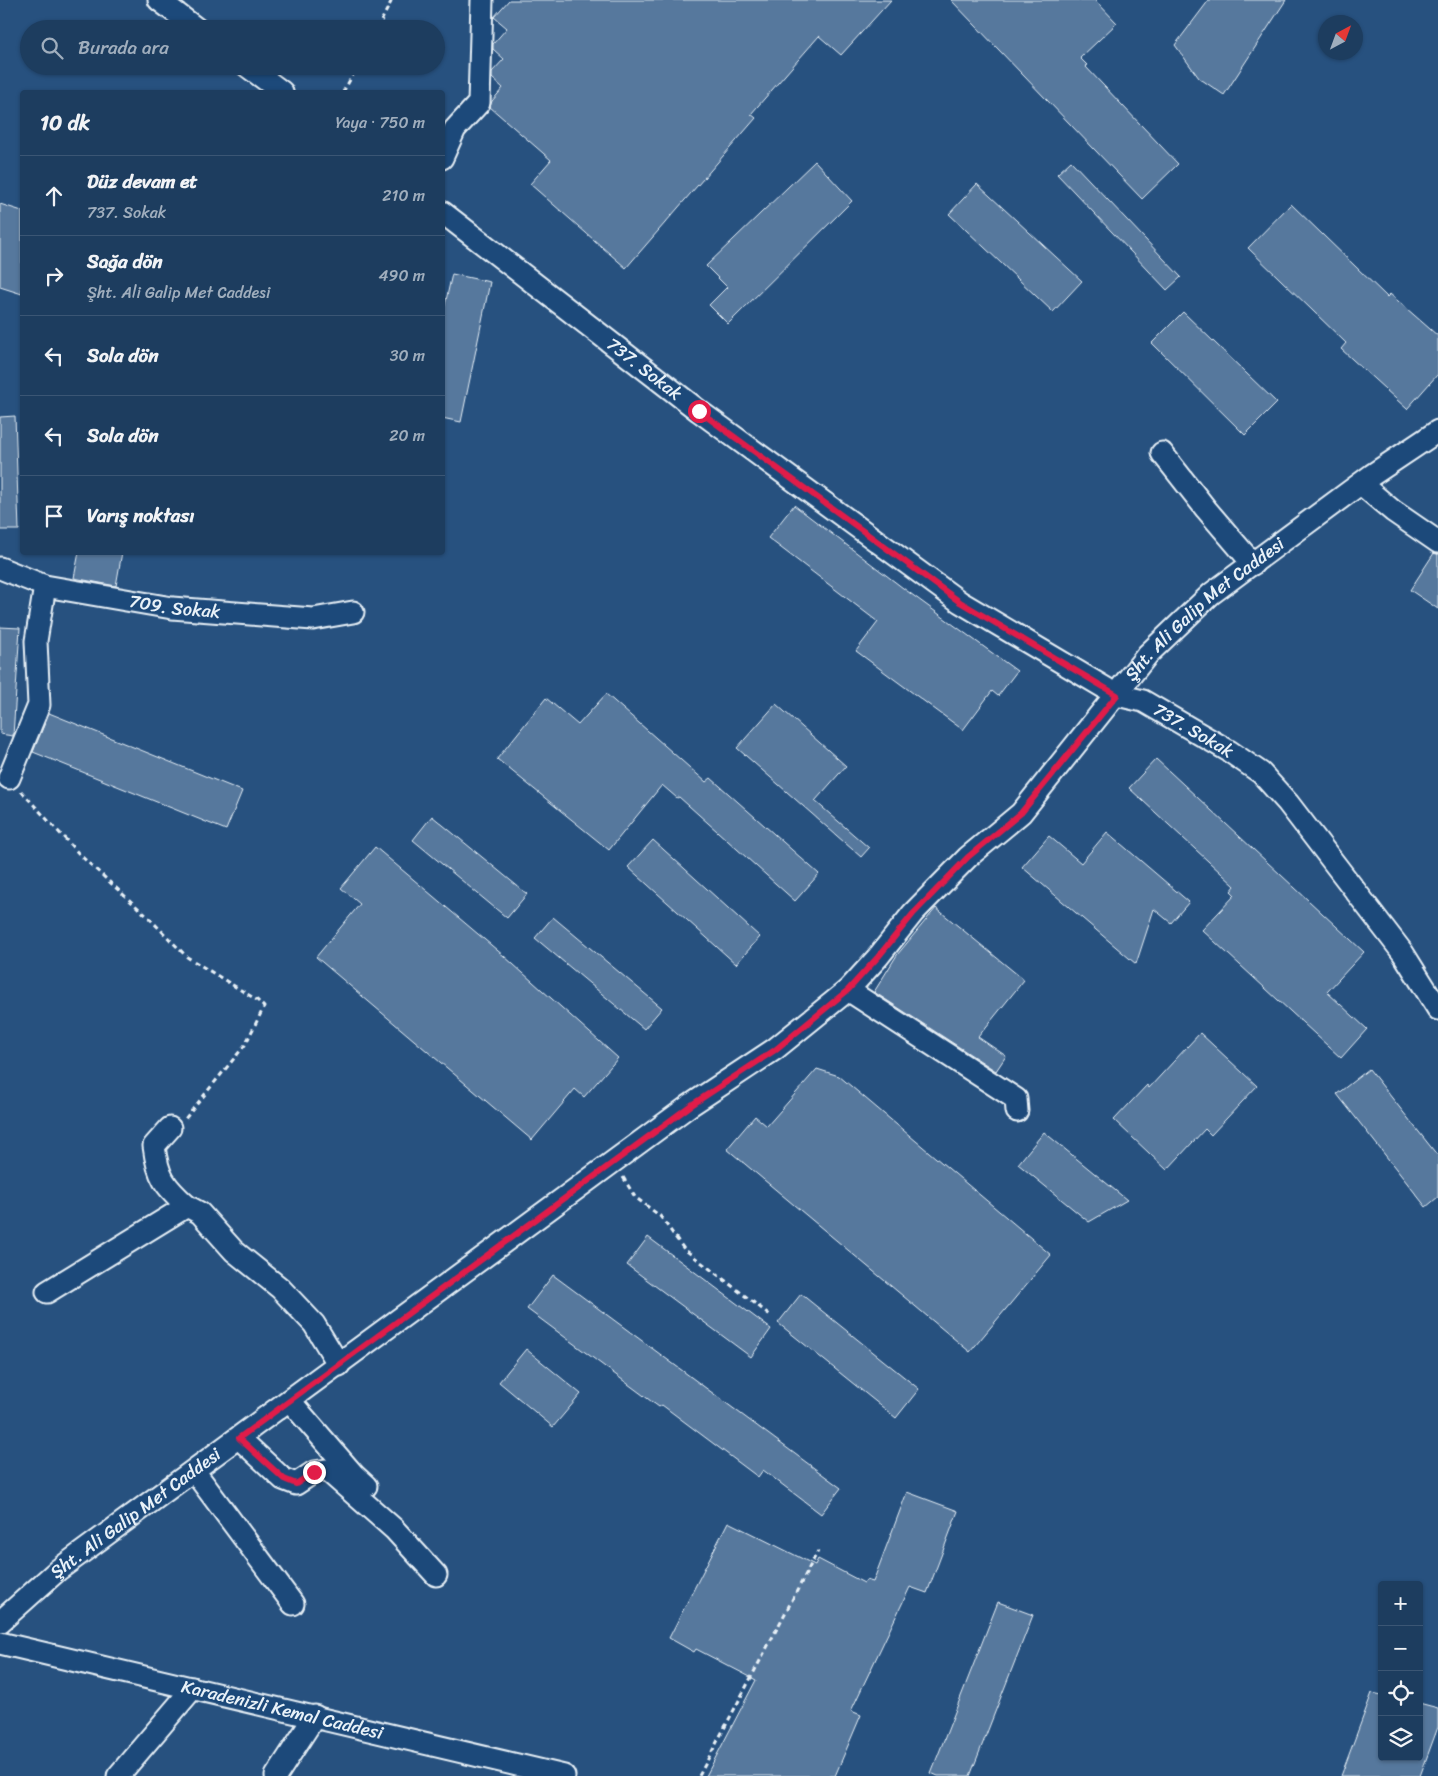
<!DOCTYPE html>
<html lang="tr">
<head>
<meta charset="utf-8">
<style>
	:root { --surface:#1d3d5f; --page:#2a4868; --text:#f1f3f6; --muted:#a0aebd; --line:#3b5674 }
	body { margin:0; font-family:Sriracha,sans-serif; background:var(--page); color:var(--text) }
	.controls { position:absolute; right:15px; bottom:15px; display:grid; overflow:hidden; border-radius:5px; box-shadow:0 1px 4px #0004 }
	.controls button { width:45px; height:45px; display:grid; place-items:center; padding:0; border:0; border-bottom:1px solid var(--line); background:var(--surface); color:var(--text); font:25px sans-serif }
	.compass { position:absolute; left:1318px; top:15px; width:45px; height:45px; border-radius:50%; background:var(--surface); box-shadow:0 1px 4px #0004; rotate:41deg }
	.stop { position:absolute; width:15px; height:15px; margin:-11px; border:4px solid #e11d48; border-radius:50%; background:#fff }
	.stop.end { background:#e11d48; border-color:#fff; box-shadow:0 1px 5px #0008 }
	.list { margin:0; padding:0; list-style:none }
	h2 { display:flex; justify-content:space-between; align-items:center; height:65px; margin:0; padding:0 20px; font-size:21px }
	h2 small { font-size:16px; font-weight:400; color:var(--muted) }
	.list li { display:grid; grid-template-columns:32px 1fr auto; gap:15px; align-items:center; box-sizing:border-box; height:80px; padding:0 20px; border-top:1px solid var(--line) }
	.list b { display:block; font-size:19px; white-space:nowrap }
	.list p { margin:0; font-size:16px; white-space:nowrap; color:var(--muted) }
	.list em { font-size:16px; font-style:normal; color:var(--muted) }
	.icon { flex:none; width:28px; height:28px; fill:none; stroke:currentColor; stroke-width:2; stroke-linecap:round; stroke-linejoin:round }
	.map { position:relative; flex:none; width:1438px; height:1776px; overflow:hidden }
	.search { position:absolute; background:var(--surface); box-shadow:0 1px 4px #0004; left:20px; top:20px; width:425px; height:55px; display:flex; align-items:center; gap:12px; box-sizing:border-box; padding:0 18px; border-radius:28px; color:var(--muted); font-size:19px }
	.panel { position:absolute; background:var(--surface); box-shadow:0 1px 4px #0004; left:20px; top:90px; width:425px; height:465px; border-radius:5px }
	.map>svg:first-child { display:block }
	.building { fill:#57789d; stroke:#e8f1f8 }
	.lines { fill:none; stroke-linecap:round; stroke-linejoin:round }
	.minor-casing { stroke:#e8f1f8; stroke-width:25 }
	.path { stroke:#e8f1f8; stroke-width:3; stroke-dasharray:5 4; stroke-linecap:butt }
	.minor { stroke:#1f4a7a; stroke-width:21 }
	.route { stroke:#e11d48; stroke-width:6 }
	.labels { text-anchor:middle; stroke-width:4.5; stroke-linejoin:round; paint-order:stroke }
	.street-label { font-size:18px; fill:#e8f1f8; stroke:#1f4a7a }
</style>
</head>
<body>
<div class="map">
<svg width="1438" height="1776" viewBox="0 0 1438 1776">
	<rect width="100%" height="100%" fill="#27517f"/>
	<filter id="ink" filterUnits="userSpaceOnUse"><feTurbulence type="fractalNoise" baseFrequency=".02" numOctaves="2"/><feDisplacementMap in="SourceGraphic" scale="10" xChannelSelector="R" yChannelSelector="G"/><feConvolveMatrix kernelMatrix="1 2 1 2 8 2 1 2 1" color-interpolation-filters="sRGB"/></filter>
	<g filter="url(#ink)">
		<g class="building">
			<polygon points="509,0 891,0 841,55 819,36 751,114 756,118 626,268 530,184 551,160 490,107 492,101 503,88 492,78 492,72 504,59 493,49 493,44 507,28 494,17"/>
			<polygon points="951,0 1095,0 1117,23 1080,58 1087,65 1085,66 1178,164 1142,199"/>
			<polygon points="1209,0 1286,0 1224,95 1199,78 1175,45"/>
			<polygon points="815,161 852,201 728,324 709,305 727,287 706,266"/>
			<polygon points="1071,161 1181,277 1167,290 1057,174"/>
			<polygon points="977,184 1082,281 1053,312 949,214"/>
			<polygon points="0,204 22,211 22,294 0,287"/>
			<polygon points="1291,204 1387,297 1390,294 1438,336 1438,374 1407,409 1341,349 1346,343 1248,248"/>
			<polygon points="452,274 490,282 461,422 442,418 442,318"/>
			<polygon points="1183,312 1277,403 1245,435 1152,343"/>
			<polygon points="15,416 19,530 0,530 0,417"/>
			<polygon points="794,505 903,588 1017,671 998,696 992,691 963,730 856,651 878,622 768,538"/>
			<polygon points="79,552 122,552 116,586 74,578"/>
			<polygon points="1434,553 1438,554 1438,609 1410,590"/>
			<polygon points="0,627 20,628 13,736 0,734"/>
			<polygon points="606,694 706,782 711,778 819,874 795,901 679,797 677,798 662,785 609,850 497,759 546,698 578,725"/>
			<polygon points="776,704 846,766 815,801 869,848 861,857 737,748"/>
			<polygon points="49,713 242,791 226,830 33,752"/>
			<polygon points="1156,759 1364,952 1327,992 1367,1029 1341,1058 1202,930 1235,895 1231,891 1235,886 1129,788"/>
			<polygon points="432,816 527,894 507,918 413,840"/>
			<polygon points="1107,832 1189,902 1171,923 1154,909 1136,964 1022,867 1049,836 1081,863"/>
			<polygon points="653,840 760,937 736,964 628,867"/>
			<polygon points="375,847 504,956 618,1058 584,1097 575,1089 532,1140 316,957 360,904 341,888"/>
			<polygon points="936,908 1024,980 978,1037 1006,1056 996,1071 874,992 897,955"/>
			<polygon points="553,917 662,1008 644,1029 535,938"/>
			<polygon points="1200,1033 1257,1086 1211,1135 1205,1129 1167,1170 1114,1120 1147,1085 1149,1088"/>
			<polygon points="817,1069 839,1076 1051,1255 970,1352 727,1149 755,1116 767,1126"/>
			<polygon points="1369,1069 1438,1156 1438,1197 1426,1207 1337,1094"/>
			<polygon points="1044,1132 1127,1200 1089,1222 1018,1164"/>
			<polygon points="648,1237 771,1329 751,1357 627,1265"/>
			<polygon points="553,1275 841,1488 821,1514 763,1470 758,1477 662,1405 659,1407 527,1309"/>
			<polygon points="801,1294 919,1389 896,1418 778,1323"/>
			<polygon points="526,1349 581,1394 553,1427 499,1382"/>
			<polygon points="907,1492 958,1511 927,1593 910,1587 851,1711 861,1715 835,1776 706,1776 756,1680 696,1649 694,1652 669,1638 728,1522 815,1565 818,1559 864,1583 866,1580 873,1582"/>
			<polygon points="998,1602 1033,1615 970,1776 938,1776 931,1773"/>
			<polygon points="1372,1693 1382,1695 1382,1757 1419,1757 1419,1703 1438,1708 1438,1727 1420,1776 1341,1776"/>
		</g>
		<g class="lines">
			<defs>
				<g id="minor">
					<polyline points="159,0 197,29"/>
					<polyline points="247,66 282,92"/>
					<polyline points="442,158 455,129 479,103 482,0"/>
					<path id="s1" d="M442 212 699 411 960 602 1117 695 1143 701 1229 751 1261 773 1288 803 1403 953 1438 1009"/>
					<polyline points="1162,453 1206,509 1253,564"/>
					<polyline points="1361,484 1393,511 1438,542"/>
					<path id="s2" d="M0 568 45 586 172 608 313 619 353 612"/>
					<polyline points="9,778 39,705 36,641 45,586"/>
					<polyline points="848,990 1016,1099 1017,1111"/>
					<path d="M170 1128 154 1146C158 1178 165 1186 187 1206"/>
					<polyline points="47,1292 187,1206 200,1213 234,1251 280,1288 314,1324 339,1365"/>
					<polyline points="290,1401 354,1475 366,1486"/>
					<polyline points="239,1438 283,1479 296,1484 314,1472 327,1470 394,1529 436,1575"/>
					<polyline points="194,1471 293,1604"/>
					<path id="s3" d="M0 1622 58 1570 689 1106 775 1049 848 990 878 957 913 913 968 857 1021 813 1148 654 1211 594 1372 475 1438 431"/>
					<path id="s4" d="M0 1643 564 1776"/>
					<polyline points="118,1776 193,1688"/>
					<polyline points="276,1776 315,1716"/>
				</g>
			</defs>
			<use href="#minor" class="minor-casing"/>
			<g class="path">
				<polyline points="377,29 392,0"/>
				<polyline points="343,92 358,66"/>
				<polyline points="21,791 80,855 148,917 187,957 257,1000 264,1007 245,1045 184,1120"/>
				<polyline points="623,1177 635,1197 660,1216 684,1249 770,1315"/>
				<polyline points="699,1776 818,1551"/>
			</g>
			<use href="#minor" class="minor"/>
		</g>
	</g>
	<g class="lines" filter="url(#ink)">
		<polyline class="route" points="314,1472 296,1484 284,1479 239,1438 690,1106 775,1050 848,990 878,957 913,914 968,857 1021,813 1117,695 960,602 699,411"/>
	</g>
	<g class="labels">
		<g class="street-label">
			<text dy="6" stroke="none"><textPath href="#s1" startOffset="256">737. Sokak</textPath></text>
			<text dy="6" stroke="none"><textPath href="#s2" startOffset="180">709. Sokak</textPath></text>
			<text dy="6" stroke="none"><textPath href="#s3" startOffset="1582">Şht. Ali Galip Met Caddesi</textPath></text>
			<text dy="6" stroke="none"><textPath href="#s1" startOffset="916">737. Sokak</textPath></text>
			<text dy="6" stroke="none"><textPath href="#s3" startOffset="174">Şht. Ali Galip Met Caddesi</textPath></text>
			<text dy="6" stroke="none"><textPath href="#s4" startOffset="290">Karadenizli Kemal Caddesi</textPath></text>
		</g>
	</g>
</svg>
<div class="controls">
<button>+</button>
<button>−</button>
<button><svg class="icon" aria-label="locate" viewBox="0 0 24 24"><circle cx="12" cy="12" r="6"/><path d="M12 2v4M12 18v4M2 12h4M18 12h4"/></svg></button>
<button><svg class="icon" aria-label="layers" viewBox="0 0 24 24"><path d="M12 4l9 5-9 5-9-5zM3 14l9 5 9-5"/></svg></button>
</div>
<svg class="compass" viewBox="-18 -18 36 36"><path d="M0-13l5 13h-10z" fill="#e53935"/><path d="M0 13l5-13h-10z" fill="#a0aebd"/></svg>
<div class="stop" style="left:699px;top:411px"></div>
<div class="stop end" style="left:314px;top:1472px"></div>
<div class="search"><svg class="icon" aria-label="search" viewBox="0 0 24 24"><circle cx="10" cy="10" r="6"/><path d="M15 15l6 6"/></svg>Burada ara</div>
<section class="panel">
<h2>10 dk<small>Yaya · 750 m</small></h2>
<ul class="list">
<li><svg class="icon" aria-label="ahead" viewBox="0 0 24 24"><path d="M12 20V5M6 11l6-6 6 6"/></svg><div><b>Düz devam et</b><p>737. Sokak</p></div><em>210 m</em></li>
<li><svg class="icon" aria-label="right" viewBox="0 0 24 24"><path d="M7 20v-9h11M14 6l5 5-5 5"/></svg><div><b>Sağa dön</b><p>Şht. Ali Galip Met Caddesi</p></div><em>490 m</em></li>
<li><svg class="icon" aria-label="left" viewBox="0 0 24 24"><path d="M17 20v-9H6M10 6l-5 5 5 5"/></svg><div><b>Sola dön</b></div><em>30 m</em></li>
<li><svg class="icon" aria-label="left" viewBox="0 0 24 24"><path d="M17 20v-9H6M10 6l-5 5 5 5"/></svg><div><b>Sola dön</b></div><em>20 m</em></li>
<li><svg class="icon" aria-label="arrive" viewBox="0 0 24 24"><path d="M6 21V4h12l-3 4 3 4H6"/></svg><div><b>Varış noktası</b></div></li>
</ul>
</section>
</div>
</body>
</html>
